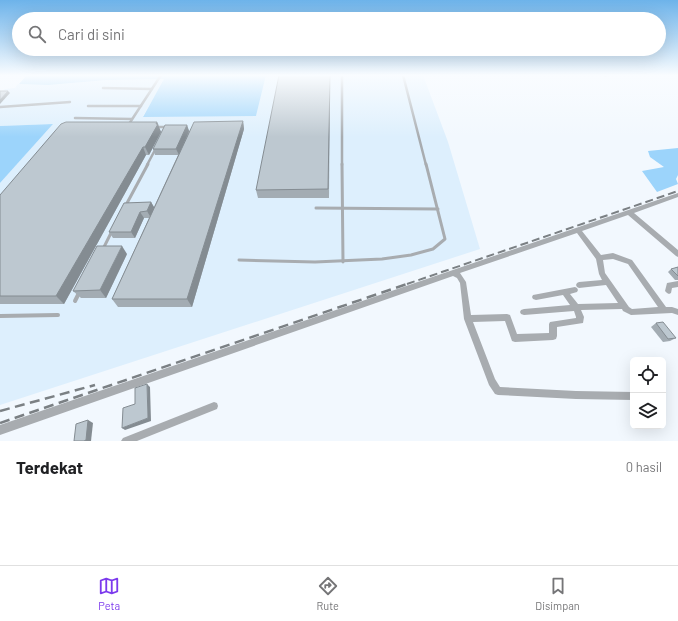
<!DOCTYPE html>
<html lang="id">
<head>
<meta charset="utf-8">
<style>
	:root { --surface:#fff; --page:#f2f2f2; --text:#202124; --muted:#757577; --line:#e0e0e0; --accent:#7c3aed }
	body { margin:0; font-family:Barlow,sans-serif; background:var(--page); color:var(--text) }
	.controls { position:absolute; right:12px; bottom:12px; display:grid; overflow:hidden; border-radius:6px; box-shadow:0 4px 16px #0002 }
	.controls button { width:36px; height:36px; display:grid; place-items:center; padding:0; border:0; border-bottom:1px solid var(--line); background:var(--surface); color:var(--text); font:20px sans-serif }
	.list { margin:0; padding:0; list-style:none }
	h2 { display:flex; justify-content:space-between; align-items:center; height:52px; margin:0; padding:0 16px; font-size:17px }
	h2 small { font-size:13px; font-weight:400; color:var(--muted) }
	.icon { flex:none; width:22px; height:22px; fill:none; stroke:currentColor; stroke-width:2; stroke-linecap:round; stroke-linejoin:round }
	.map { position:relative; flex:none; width:678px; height:441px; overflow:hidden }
	.search { position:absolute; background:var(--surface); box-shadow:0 4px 16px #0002; left:12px; right:12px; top:12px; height:44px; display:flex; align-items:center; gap:10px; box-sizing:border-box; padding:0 14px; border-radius:22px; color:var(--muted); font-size:15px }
	.sheet { height:124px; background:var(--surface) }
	nav { display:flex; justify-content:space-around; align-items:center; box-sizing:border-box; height:56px; border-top:1px solid var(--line); background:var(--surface); font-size:11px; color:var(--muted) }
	nav a { display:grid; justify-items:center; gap:2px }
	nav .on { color:var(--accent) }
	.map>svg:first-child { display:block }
	.built { fill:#ddeffd }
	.green { fill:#9cd4fb }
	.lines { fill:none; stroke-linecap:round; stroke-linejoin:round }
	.service-far2 { stroke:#a8acb0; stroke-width:2.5 }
	.service-far1 { stroke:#a8acb0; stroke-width:3 }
	.service { stroke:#a8acb0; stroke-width:4 }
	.minor { fill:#a8acb0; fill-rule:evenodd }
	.rail-far1 { stroke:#7b8084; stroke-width:2; stroke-dasharray:8 4; stroke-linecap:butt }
	.rail { stroke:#7b8084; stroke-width:2.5; stroke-dasharray:10 5.5; stroke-linecap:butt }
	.wall { fill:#a3acb3 }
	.shaded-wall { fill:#848c92 }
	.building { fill:#bdc8d0; stroke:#848c92 }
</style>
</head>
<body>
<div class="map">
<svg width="678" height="441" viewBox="0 0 678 441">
	<rect width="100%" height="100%" fill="#f2f8fe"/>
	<polygon class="built" points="266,75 423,75 448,142 480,249 0,405 0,183 53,124 0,126 0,94 5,89 15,88 18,84 48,85 107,80 165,79 143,116 256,116"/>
	<g class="green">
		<polygon points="27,75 266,75 256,116 143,117 164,79 107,80 48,85 19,84"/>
		<polygon points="53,124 0,183 0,126"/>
		<polygon points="678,148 678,175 676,179 678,184 657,192 642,171 664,167 650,157 648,151"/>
	</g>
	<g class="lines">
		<g class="service-far2">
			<polyline points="342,75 342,165"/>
			<polyline points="403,75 426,165"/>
			<polyline points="103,88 152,89"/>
			<polyline points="88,106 141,106"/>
			<polyline points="0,107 70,102"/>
			<polyline points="75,118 132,119"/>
			<polyline points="129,124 161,75"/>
			<polyline points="156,127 168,127"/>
			<polyline points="147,165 155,150"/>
		</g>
		<g class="service-far1">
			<polyline points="342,164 343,262"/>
			<polyline points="126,205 148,164"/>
			<polyline points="316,208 438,209"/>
			<polyline points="103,249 112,231"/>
			<polyline points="239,260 315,262 382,259 411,255 433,249 445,239 426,164"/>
		</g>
		<g class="service">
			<polyline points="75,301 79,293"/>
			<polyline points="0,316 58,315"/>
		</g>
		<g class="minor">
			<polygon points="603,75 607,75 608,76 606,77"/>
			<path d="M678 193V197L634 213 678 250V257L676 256 628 215 582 231 601 255 613 253 632 260 666 307H672L678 309V315L672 313 631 315 623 311 622 309 581 310 584 317 583 323 557 327V336L556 339 553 340 515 342 512 341 505 321 473 322 495 379 500 387 576 391 633 392V400L576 399 498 395 495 394 489 385 464 319 460 283 457 278 453 276 0 435V425ZM577 233 596 259 599 274 602 280 579 282 577 283 576 285 577 287 579 288 606 285 618 303 578 304 570 294 577 292 578 290 577 288 575 287 533 295 532 297 533 299 536 300 563 295 570 305 524 309 521 310 520 312 521 314 524 315 574 311 576 317V318L550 322 549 324V333L517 334 510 315 507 314 471 315 466 282 460 273ZM613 259 628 264 658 307 632 309 629 307 605 273 603 260Z"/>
			<polygon points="678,281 678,287 672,288 671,293 669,294 667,293 665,291 667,283"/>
			<polygon points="214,402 217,403 218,406 217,409 137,441 121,441 123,438"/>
		</g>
		<polyline class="rail-far1" points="407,284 678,191"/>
		<g class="rail">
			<polyline points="0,411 95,385"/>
			<polyline points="0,423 410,283"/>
		</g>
	</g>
	<g class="wall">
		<polygon points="330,75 329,198 258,198 256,190"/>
		<polygon points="243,121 244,129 192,307 118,307 112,299 149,218 144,218 135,238 113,238 109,232 151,202 154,207 178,155 155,155 153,149 187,125 189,131"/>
		<polygon points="157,122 161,132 149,155 146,155 64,304 0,304 0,195"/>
		<polygon points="127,254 106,298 81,298 73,291"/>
		<polygon points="678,267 678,280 675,280 668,272 671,269"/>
		<polygon points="656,323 676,338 670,341 663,342 651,327"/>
	</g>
	<g class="shaded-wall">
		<polygon points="8,91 10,93 0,104 0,100"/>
		<polygon points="243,121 244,129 192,307 187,299"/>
		<polygon points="157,122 161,132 149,155 145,147"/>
		<polygon points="187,125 189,131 179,155 176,149"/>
		<polygon points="143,147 146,155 64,304 56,296"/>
		<polygon points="151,202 155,209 151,218 147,211"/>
		<polygon points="140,212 144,218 135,238 131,232"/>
		<polygon points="122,246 127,254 106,298 100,290"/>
		<polygon points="147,384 150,387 151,421 125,430 122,428 148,418"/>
		<polygon points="88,420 93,423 91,441 84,441"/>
	</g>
	<g class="building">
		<polygon points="279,75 330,75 328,189 256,190"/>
		<polygon points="0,91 8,91 0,100"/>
		<polygon points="243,121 187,299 112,299 194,122"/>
		<polygon points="66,122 157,122 156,124 158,124 145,147 143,147 56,296 0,296 0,195 61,124"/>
		<polygon points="165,125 187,125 176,149 153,149"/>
		<polygon points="151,202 147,211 140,212 131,232 109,232 124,203"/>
		<polygon points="97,246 122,246 100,290 73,291"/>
		<polygon points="678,267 678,276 671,269"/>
		<polygon points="663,322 676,338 668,339 656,323"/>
		<polygon points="147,384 148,418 122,428 123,408 135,404 135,388"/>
		<polygon points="88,420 86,440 84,441 74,441 76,424"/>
	</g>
	<linearGradient id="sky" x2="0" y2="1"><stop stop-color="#6db3ea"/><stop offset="0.55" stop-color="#f9fcff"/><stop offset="1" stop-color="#f9fcff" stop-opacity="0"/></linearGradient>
	<rect width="678" height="137" fill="url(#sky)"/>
</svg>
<div class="controls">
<button><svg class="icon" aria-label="locate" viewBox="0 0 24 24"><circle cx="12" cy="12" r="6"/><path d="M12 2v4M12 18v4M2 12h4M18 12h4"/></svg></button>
<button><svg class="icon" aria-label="layers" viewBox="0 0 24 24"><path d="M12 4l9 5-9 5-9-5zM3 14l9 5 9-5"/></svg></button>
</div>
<div class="search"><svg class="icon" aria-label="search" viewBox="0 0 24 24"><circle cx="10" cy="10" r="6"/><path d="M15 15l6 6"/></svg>Cari di sini</div>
</div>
<section class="sheet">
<h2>Terdekat<small>0 hasil</small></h2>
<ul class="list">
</ul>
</section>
<nav>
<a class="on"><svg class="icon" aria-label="map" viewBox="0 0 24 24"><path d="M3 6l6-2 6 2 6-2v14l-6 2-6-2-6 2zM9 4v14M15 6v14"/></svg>Peta</a>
<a><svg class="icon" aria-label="directions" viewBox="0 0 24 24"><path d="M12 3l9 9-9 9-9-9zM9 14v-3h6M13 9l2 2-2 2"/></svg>Rute</a>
<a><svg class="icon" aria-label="saved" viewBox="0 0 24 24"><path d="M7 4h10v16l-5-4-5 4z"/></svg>Disimpan</a>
</nav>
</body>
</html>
